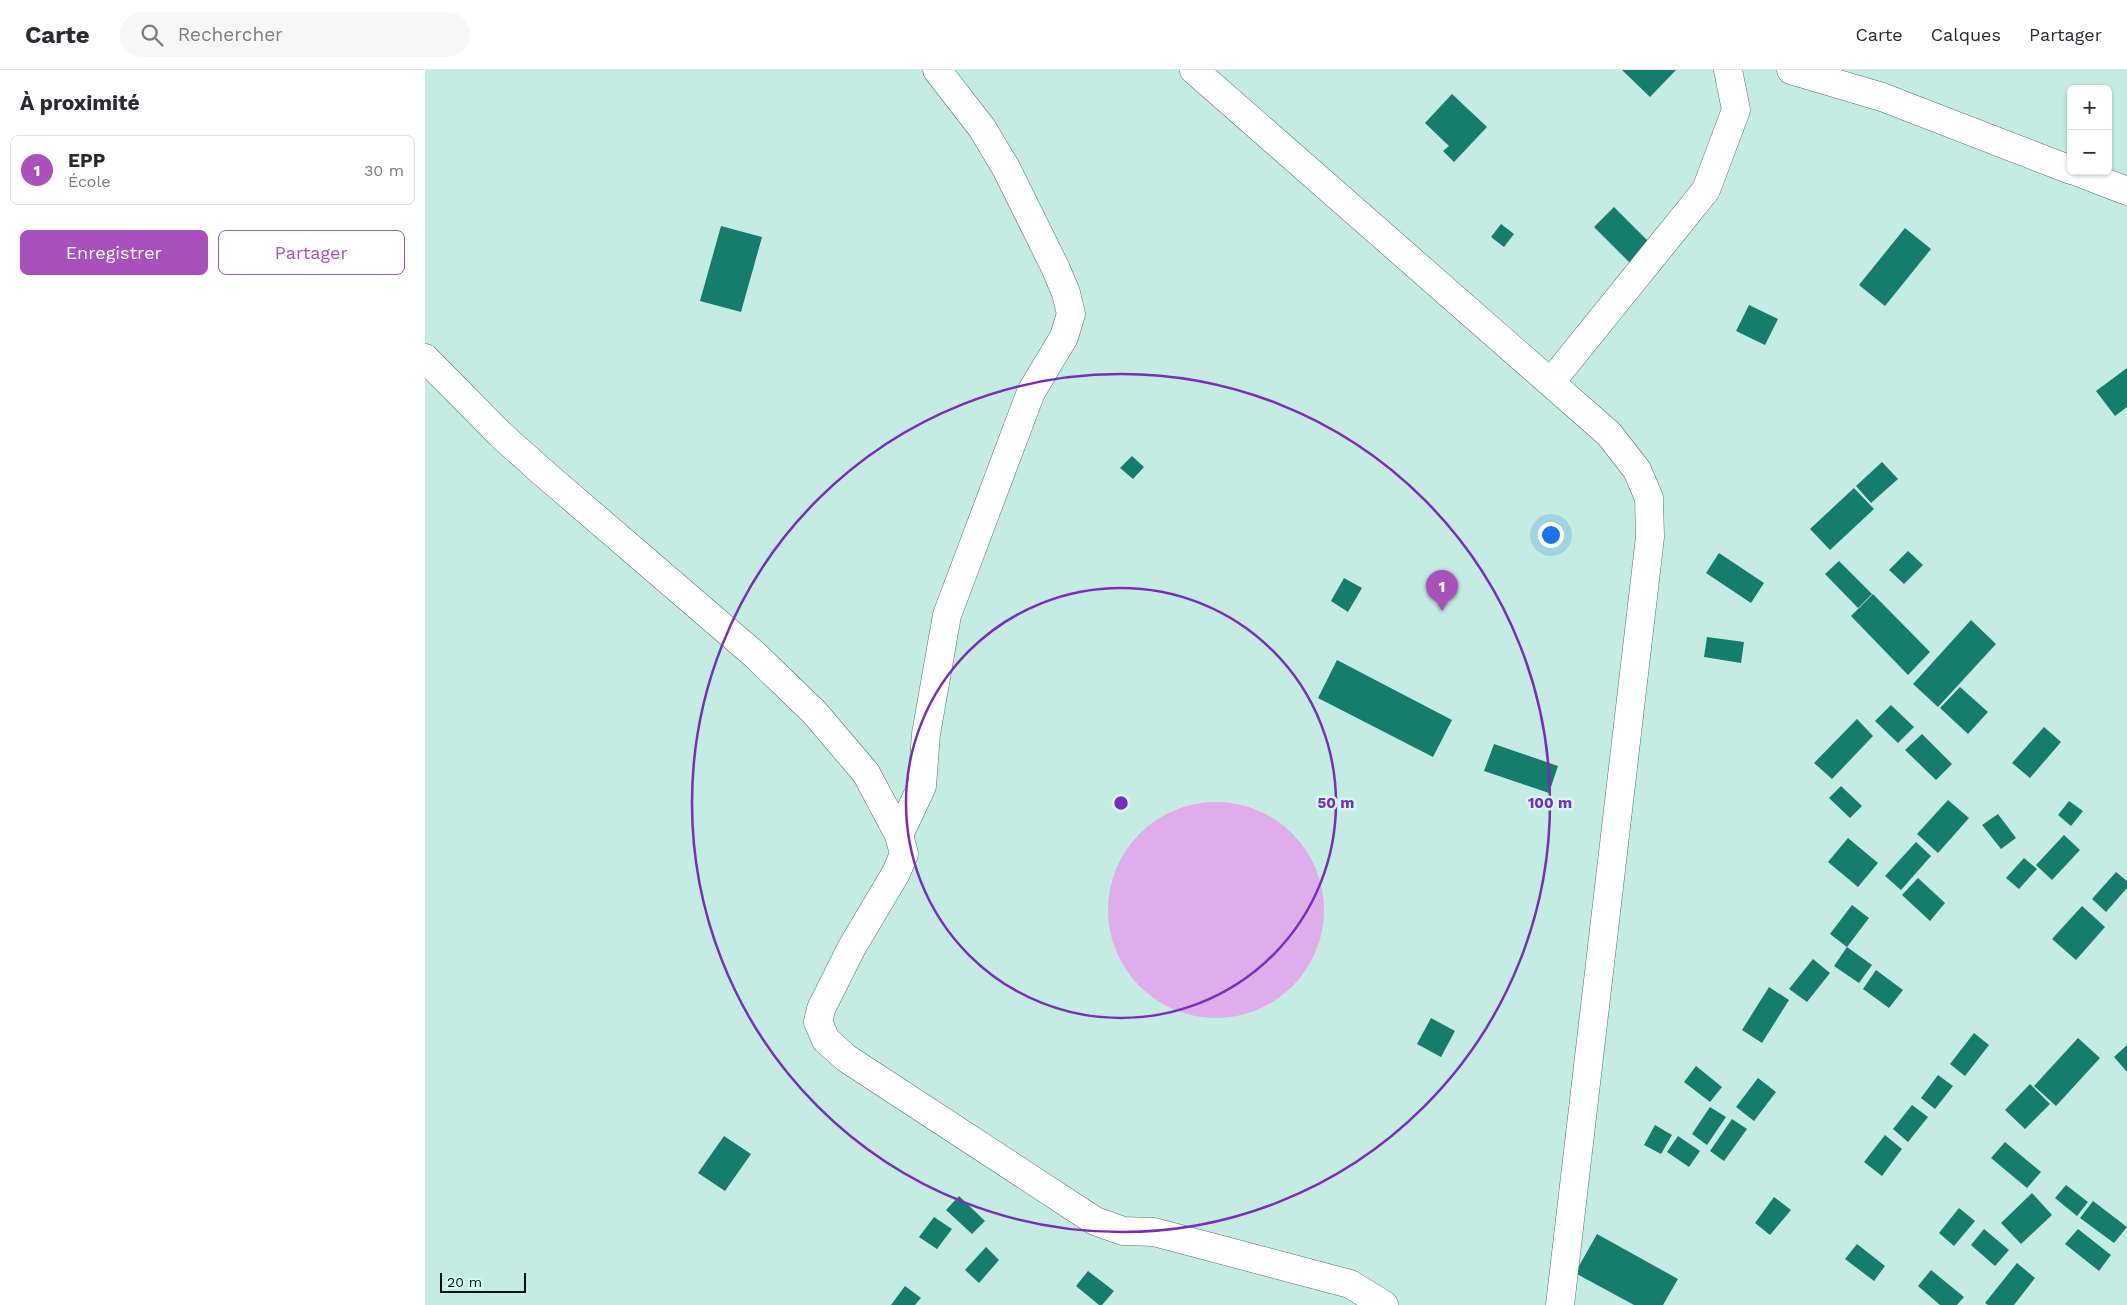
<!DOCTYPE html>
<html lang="fr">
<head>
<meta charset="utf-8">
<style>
	:root { --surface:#fff; --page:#f7f7f7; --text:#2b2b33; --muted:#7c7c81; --line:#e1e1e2; --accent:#a950bd }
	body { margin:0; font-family:"Work Sans",sans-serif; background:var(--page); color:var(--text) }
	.controls { position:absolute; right:15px; top:15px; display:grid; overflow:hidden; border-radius:8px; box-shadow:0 1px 4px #0004 }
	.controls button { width:45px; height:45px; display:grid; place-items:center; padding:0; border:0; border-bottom:1px solid var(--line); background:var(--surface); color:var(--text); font:25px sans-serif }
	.scale { position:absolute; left:15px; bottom:12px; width:86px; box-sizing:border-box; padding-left:5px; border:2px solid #030f0c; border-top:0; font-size:14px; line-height:18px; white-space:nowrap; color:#030f0c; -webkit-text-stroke:4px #d2faf0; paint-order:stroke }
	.you { position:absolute; left:1125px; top:464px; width:18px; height:18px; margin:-12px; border:4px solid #fff; border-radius:50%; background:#1a73e8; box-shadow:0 0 0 8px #1a73e833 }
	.badge { display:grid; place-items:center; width:32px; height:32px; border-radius:50%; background:var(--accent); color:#fff; font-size:16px; font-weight:700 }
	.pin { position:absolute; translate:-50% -41px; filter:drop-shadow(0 1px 2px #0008) }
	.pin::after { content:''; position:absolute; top:26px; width:18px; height:15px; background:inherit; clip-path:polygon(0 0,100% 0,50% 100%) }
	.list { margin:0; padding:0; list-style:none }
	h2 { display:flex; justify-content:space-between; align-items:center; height:65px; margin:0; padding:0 20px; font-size:21px }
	h2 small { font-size:16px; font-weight:400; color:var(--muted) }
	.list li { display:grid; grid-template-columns:32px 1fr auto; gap:15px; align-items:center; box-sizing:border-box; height:70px; margin:0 10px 10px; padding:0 10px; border:1px solid var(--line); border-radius:8px }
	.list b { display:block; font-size:19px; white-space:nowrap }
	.list p { margin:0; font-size:16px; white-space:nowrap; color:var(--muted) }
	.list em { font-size:16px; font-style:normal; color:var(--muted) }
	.actions { display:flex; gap:10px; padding:15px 20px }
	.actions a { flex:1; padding:11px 0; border:1px solid var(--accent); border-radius:8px; text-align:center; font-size:18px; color:var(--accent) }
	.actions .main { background:var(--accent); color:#fff }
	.icon { flex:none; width:28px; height:28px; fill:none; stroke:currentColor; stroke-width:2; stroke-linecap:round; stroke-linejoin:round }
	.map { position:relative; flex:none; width:1702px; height:1235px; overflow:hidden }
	header { display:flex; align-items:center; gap:30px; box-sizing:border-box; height:70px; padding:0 25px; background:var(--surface); border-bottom:1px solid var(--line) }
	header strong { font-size:24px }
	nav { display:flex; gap:28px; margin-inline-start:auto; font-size:18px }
	.search { width:350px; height:45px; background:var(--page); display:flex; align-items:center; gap:12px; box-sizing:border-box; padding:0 18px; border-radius:28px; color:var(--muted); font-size:19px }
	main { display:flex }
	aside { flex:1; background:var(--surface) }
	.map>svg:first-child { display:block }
	.green { fill:#dfadea }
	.building { fill:#167c6c }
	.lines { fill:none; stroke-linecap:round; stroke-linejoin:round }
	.street-casing { stroke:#50746c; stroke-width:29 }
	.street { stroke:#fff; stroke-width:28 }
	.ring { fill:none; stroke:#7b2cbf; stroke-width:2.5 }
	.centre { fill:#7b2cbf; stroke:#d2faf0; stroke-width:2.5 }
	.ring-label { font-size:15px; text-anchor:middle; font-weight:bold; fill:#7b2cbf; stroke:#d2faf0; stroke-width:5; stroke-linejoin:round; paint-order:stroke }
</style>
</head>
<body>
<header>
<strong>Carte</strong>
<div class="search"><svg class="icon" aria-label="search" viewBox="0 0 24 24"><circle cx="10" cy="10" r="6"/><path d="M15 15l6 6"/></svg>Rechercher</div>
<nav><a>Carte</a><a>Calques</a><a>Partager</a></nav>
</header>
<main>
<aside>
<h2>À proximité<small></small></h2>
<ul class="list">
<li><span class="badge">1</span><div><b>EPP</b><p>École</p></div><em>30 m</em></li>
</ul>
<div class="actions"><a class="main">Enregistrer</a><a>Partager</a></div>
</aside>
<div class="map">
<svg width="1702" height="1235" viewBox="0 0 1702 1235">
	<rect width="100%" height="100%" fill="#c5ece3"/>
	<circle class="green" cx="791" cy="840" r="108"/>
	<g class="building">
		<polygon points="1197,0 1251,0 1225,27"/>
		<polygon points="1027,24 1062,57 1029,92 1018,81 1024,76 1000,53"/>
		<polygon points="1189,137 1226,174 1206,194 1169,157"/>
		<polygon points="1076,154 1089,164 1079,177 1066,167"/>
		<polygon points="296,156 337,167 316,242 275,231"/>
		<polygon points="1480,158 1506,179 1460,236 1434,215"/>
		<polygon points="1324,235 1353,249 1340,275 1311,261"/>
		<polygon points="1702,298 1702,337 1690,346 1671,321"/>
		<polygon points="707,386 719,397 708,409 695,398"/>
		<polygon points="1457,392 1473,409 1446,433 1431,416"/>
		<polygon points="1429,418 1449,439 1405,480 1385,459"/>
		<polygon points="1483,481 1498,495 1479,514 1464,500"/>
		<polygon points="1294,483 1339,513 1326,533 1281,503"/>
		<polygon points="1414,491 1447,524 1433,538 1400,504"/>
		<polygon points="919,508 937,518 923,542 906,531"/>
		<polygon points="1448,524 1505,582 1483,605 1426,546"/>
		<polygon points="1546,550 1571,574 1513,637 1488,614"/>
		<polygon points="1282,567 1319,572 1316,593 1279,587"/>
		<polygon points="912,590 1027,650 1008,687 893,628"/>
		<polygon points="1535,617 1563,642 1543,664 1515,638"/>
		<polygon points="1466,635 1489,657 1473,673 1450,651"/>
		<polygon points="1432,649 1448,666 1407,709 1389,693"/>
		<polygon points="1619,657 1636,672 1605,708 1587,693"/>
		<polygon points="1497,664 1527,694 1511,710 1480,680"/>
		<polygon points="1069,674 1133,696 1124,723 1059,701"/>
		<polygon points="1416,716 1437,736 1425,748 1404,728"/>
		<polygon points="1523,730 1544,748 1513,783 1492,764"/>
		<polygon points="1644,731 1658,741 1646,756 1633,745"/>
		<polygon points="1573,744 1591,768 1576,779 1557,755"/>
		<polygon points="1639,765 1655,780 1627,810 1611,795"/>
		<polygon points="1423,768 1453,793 1433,817 1403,792"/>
		<polygon points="1491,772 1506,786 1476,820 1460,806"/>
		<polygon points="1599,788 1612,799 1594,819 1581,808"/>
		<polygon points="1691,802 1702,811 1702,818 1681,842 1667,829"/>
		<polygon points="1493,808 1520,833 1505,851 1477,825"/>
		<polygon points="1427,835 1444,848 1422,877 1405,864"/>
		<polygon points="1657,836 1680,857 1651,890 1627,869"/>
		<polygon points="1422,877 1447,895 1434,913 1409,896"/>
		<polygon points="1388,889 1405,903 1382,932 1364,919"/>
		<polygon points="1451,900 1478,920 1464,938 1438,919"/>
		<polygon points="1344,917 1364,930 1337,973 1317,960"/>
		<polygon points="1006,948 1030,961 1016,987 992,974"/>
		<polygon points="1549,963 1564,975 1540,1006 1525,994"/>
		<polygon points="1653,968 1675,988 1631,1036 1609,1016"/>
		<polygon points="1702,975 1702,1002 1689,987"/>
		<polygon points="1271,996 1297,1017 1285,1032 1259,1012"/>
		<polygon points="1513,1005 1528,1016 1510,1039 1496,1028"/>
		<polygon points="1333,1008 1351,1022 1329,1051 1311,1037"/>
		<polygon points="1605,1014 1625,1034 1600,1059 1580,1040"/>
		<polygon points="1487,1035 1503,1047 1483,1072 1468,1059"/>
		<polygon points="1285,1037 1301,1047 1282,1075 1267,1064"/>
		<polygon points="1307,1049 1322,1059 1299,1091 1285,1081"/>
		<polygon points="1230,1055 1247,1065 1236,1084 1219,1075"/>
		<polygon points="1460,1065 1477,1079 1457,1106 1439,1092"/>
		<polygon points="299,1066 326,1084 300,1121 273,1103"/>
		<polygon points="1253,1066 1275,1081 1264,1097 1242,1082"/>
		<polygon points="1580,1072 1616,1102 1602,1118 1566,1088"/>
		<polygon points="1641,1115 1663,1132 1652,1146 1630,1128"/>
		<polygon points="1607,1123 1627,1145 1596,1174 1576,1153"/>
		<polygon points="534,1126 560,1151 547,1164 521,1140"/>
		<polygon points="1349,1127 1366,1140 1345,1165 1330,1153"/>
		<polygon points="1668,1131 1702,1157 1689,1173 1655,1148"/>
		<polygon points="1534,1138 1550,1151 1529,1176 1514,1163"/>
		<polygon points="509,1147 527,1159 512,1179 494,1167"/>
		<polygon points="1559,1159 1584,1180 1570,1196 1546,1175"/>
		<polygon points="1653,1159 1686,1185 1674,1201 1640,1174"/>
		<polygon points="1172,1164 1253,1209 1238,1235 1209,1235 1150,1203"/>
		<polygon points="1432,1174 1460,1196 1449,1211 1420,1189"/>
		<polygon points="561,1177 574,1190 554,1213 540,1200"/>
		<polygon points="1592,1193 1610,1208 1589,1235 1563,1235 1560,1233"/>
		<polygon points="1506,1200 1539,1227 1532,1235 1515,1235 1493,1216"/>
		<polygon points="663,1201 689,1221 677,1235 674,1235 651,1216"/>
		<polygon points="480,1216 496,1228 490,1235 466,1235"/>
	</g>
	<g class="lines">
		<defs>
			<g id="street">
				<polyline points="769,0 1184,364 1212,400 1224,428 1225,467 1135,1235"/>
				<polyline points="1366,0 1457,27 1646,100"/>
				<polyline points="1650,101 1702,121"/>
				<polyline points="0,288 76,365 115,400 330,585 389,642 441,703 474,765 479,784 471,803 427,877 396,939 393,952 401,970 421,988 670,1151 698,1161 729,1162 925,1214 959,1235"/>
				<polyline points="1126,312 1281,120 1311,40 1303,0"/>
				<polyline points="474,765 497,716 501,664 522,545 606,322 639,267 646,244 641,223 630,197 581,98 557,58 512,0"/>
			</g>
		</defs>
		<use href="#street" class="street-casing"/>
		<use href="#street" class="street"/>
	</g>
	<g class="ring">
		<circle cx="696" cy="733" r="215"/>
		<circle cx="696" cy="733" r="429"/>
	</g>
	<circle cx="696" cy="733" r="8" class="centre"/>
	<g class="ring-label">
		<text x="911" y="738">50 m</text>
		<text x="1125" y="738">100 m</text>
	</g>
</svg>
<div class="controls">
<button>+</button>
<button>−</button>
</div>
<div class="scale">20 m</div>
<div class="you"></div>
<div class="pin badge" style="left:1017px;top:541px">1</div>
</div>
</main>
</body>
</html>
